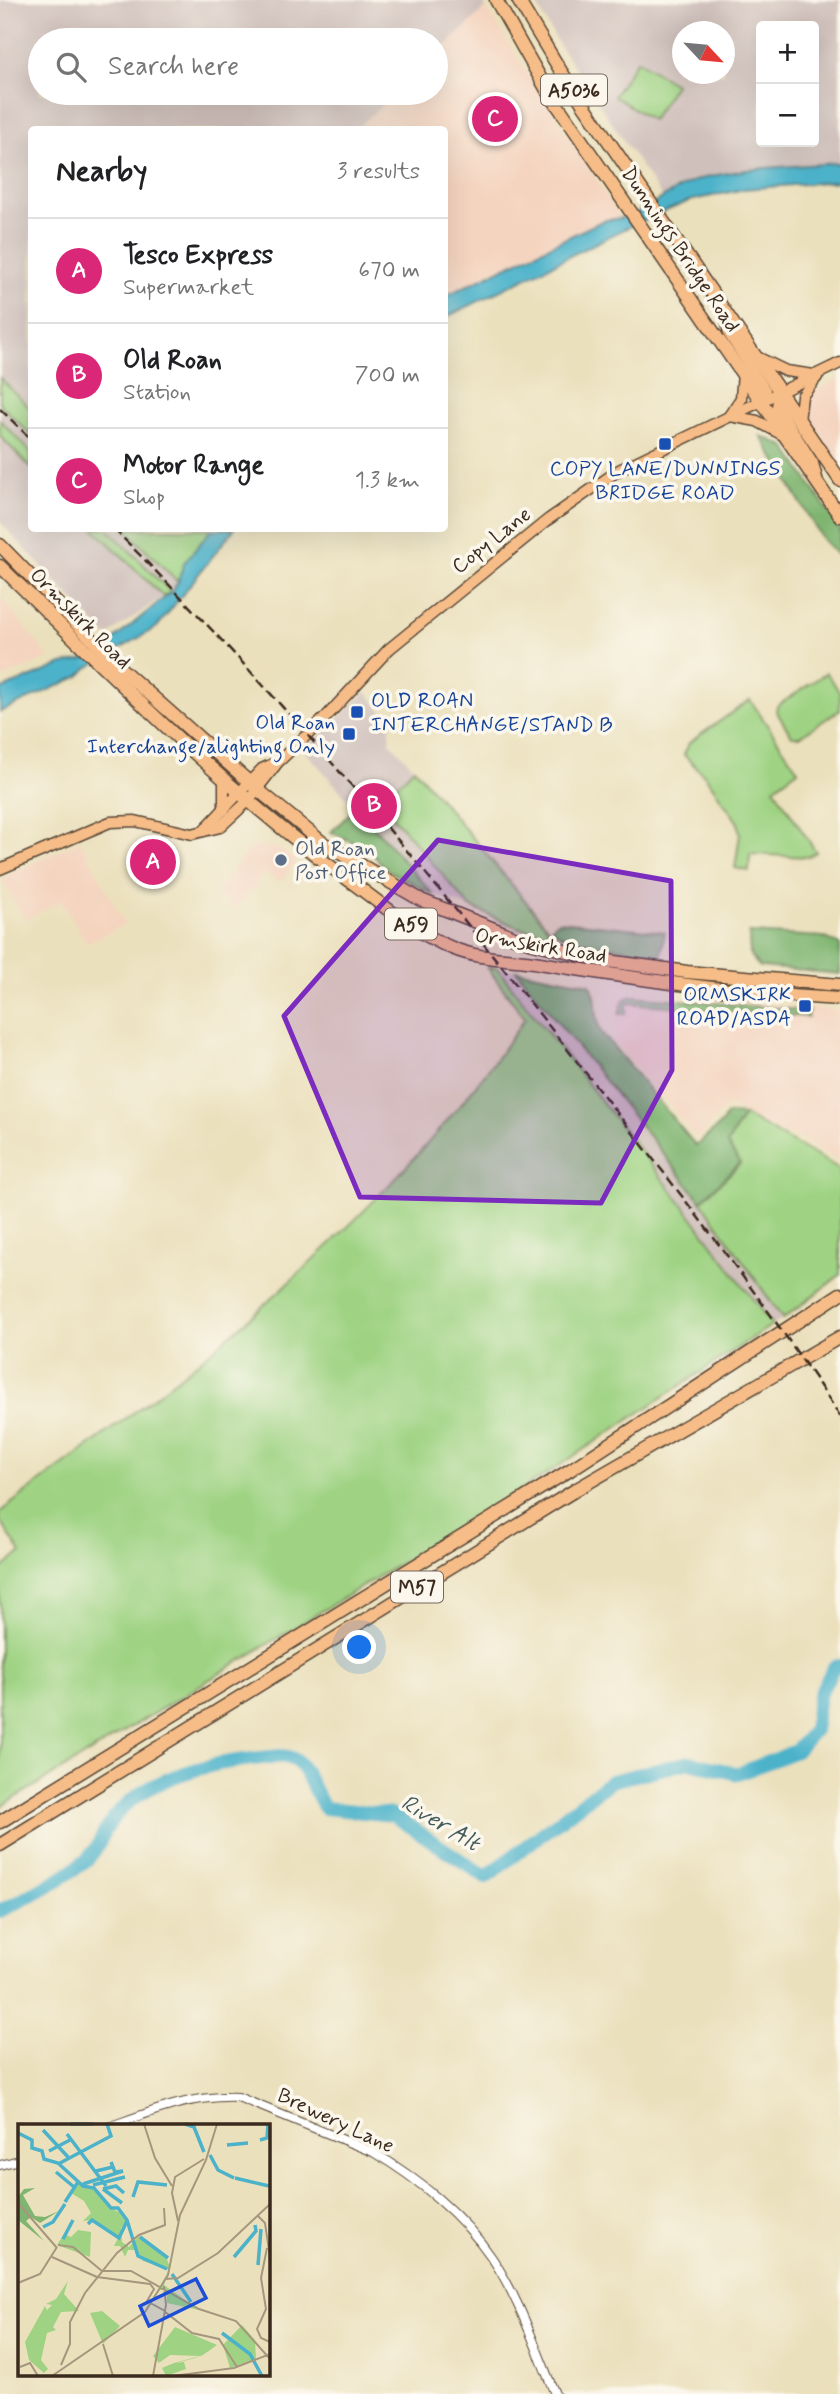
<!DOCTYPE html>
<html lang="en">
<head>
<meta charset="utf-8">
<style>
	:root { --surface:#fff; --page:#f6f6f6; --text:#202124; --muted:#757577; --line:#e0e0e0; --accent:#db2777 }
	body { margin:0; font-family:Mynerve,sans-serif; background:var(--page); color:var(--text) }
	.controls { position:absolute; right:21px; top:21px; display:grid; overflow:hidden; border-radius:7px; box-shadow:0 7px 28px #0002 }
	.controls button { width:63px; height:63px; display:grid; place-items:center; padding:0; border:0; border-bottom:2px solid var(--line); background:var(--surface); color:var(--text); font:35px sans-serif }
	.compass { position:absolute; left:672px; top:21px; width:63px; height:63px; border-radius:50%; background:var(--surface); box-shadow:0 7px 28px #0002; rotate:116deg }
	.you { position:absolute; left:360px; top:1648px; width:24px; height:24px; margin:-18px; border:5px solid #fff; border-radius:50%; background:#1a73e8; box-shadow:0 0 0 10px #1a73e833 }
	.badge { display:grid; place-items:center; width:46px; height:46px; border-radius:50%; background:var(--accent); color:#fff; font-size:23px; font-weight:700 }
	.pin { position:absolute; translate:-50% -50%; border:4px solid #fff; box-shadow:0 2px 7px #0006 }
	.list { margin:0; padding:0; list-style:none }
	h2 { display:flex; justify-content:space-between; align-items:center; height:91px; margin:0; padding:0 28px; font-size:30px }
	h2 small { font-size:23px; font-weight:400; color:var(--muted) }
	.list li { display:grid; grid-template-columns:46px 1fr auto; gap:21px; align-items:center; box-sizing:border-box; height:105px; padding:0 28px; border-top:2px solid var(--line) }
	.list b { display:block; font-size:26px; white-space:nowrap }
	.list p { margin:0; font-size:23px; white-space:nowrap; color:var(--muted) }
	.list em { font-size:23px; font-style:normal; color:var(--muted) }
	.icon { flex:none; width:38px; height:38px; fill:none; stroke:currentColor; stroke-width:2; stroke-linecap:round; stroke-linejoin:round }
	.map { position:relative; flex:none; width:840px; height:2394px; overflow:hidden }
	.search { position:absolute; background:var(--surface); box-shadow:0 7px 28px #0002; left:28px; top:28px; width:420px; height:77px; display:flex; align-items:center; gap:18px; box-sizing:border-box; padding:0 24px; border-radius:38px; color:var(--muted); font-size:26px }
	.panel { position:absolute; background:var(--surface); box-shadow:0 7px 28px #0002; left:28px; top:126px; width:420px; height:406px; border-radius:7px }
	.map>svg:first-child { display:block }
	.built { fill:#f4d4bf }
	.industrial { fill:#d0c0bb; fill-rule:evenodd }
	.green { fill:#9fd383; stroke:#6d7e50; stroke-width:2 }
	.forest { fill:#7fb571; stroke:#5d7048; stroke-width:2 }
	.water { fill:#4bb2ca; stroke:#436e74; stroke-width:2 }
	.lines { fill:none; stroke-linecap:round; stroke-linejoin:round }
	.river { stroke:#4bb2ca; stroke-width:14 }
	.minor-casing { stroke:#554536; stroke-width:10 }
	.major-casing { stroke:#554536; stroke-width:13 }
	.highway-casing { stroke:#554536; stroke-width:15 }
	.minor { stroke:#fff; stroke-width:8 }
	.major { stroke:#f7bd88; stroke-width:10 }
	.highway { stroke:#f7bd88; stroke-width:12 }
	.rail { stroke:#3b2a1e; stroke-width:2.5; stroke-dasharray:10 5; stroke-linecap:butt }
	.marked { fill:#7b2cbf; fill-opacity:0.2; stroke:#7b2cbf; stroke-width:5; stroke-linejoin:round }
	.transit-dot { fill:#1a4fb4; stroke:#fbf7ec; stroke-width:2.5 }
	.service-dot { fill:#5c6f8a; stroke:#fbf7ec; stroke-width:2.5 }
	.labels { text-anchor:middle; stroke-width:7; stroke-linejoin:round; paint-order:stroke }
	.shield { fill:#fbf7ec; stroke:#75685c; stroke-width:2 }
	.shield-label { font-size:19px; font-weight:bold; fill:#3b2a1e }
	.street-label { font-size:21px; fill:#3b2a1e; stroke:#fbf7ec }
	.transit-label { font-size:21px; fill:#164399; stroke:#fbf7ec; text-anchor:end }
	.service-label { font-size:21px; fill:#4e5e75; stroke:#fbf7ec; text-anchor:start }
	.water-label { font-size:23px; font-style:italic; fill:#415a5a; stroke:#fbf7ec }
	.inset-river { fill:none; stroke:#4bb2ca; stroke-width:3.5 }
	.inset-road { fill:none; stroke:#a5977d; stroke-width:2 }
	.view { fill:#1d4ed8; fill-opacity:0.15; stroke:#1d4ed8; stroke-width:3.5 }
	.inset-edge { fill:none; stroke:#3b2a1e; stroke-width:3.5 }
</style>
</head>
<body>
<div class="map">
<svg width="840" height="2394" viewBox="0 0 840 2394">
	<rect width="100%" height="100%" fill="#fbf7ec"/>
	<filter id="ink" filterUnits="userSpaceOnUse"><feTurbulence type="fractalNoise" baseFrequency=".0143" numOctaves="2"/><feDisplacementMap in="SourceGraphic" scale="14" xChannelSelector="R" yChannelSelector="G"/><feConvolveMatrix kernelMatrix="1 2 1 2 8 2 1 2 1" color-interpolation-filters="sRGB"/></filter>
	<filter id="wash" filterUnits="userSpaceOnUse"><feTurbulence type="fractalNoise" baseFrequency=".00686" numOctaves="4" result="noise"/><feDisplacementMap in="SourceGraphic" scale="28" xChannelSelector="R" yChannelSelector="G"/><feGaussianBlur stdDeviation="1.57" result="paint"/><feColorMatrix in="noise" values="0 0 0 0 0 0 0 0 0 0 0 0 0 0 0 0 0 1.4 0 .05"/><feComposite in="paint" operator="in"/></filter>
	<g filter="url(#wash)">
		<rect width="100%" height="100%" fill="#ebe0bc"/>
		<g class="built">
			<polygon points="486,8 621,218 604,220 445,296 444,130 356,130 395,93 436,93 436,55"/>
			<polygon points="840,378 840,463 805,414 808,394"/>
			<polygon points="0,596 49,658 0,679"/>
			<polygon points="80,841 125,924 87,943 61,901 25,920 1,878"/>
			<polygon points="267,846 279,849 296,860 281,882 265,873 235,909 216,892 251,847"/>
			<polygon points="618,994 840,1010 840,1162 796,1135 784,1134 728,1105 697,1138 615,1041"/>
		</g>
		<g class="industrial">
			<polygon points="0,0 483,0 486,8 436,55 436,40 40,40 40,93 395,93 356,129 32,130 31,409 0,378"/>
			<path d="M534 0H840V163L704 178 674 189 663 199 558 43ZM761 26H814V142H761ZM682 32H724V74H682Z"/>
			<polygon points="0,404 31,435 31,452 0,420"/>
			<polygon points="0,436 31,468 32,528 94,529 163,596 107,636 0,522"/>
			<polygon points="108,529 125,529 178,582 171,592"/>
			<polygon points="366,692 390,720 390,742 414,768 379,802 470,907 434,895 304,750"/>
			<polygon points="497,968 516,970 701,1201 783,1319 772,1325 690,1214"/>
		</g>
		<g class="green">
			<polygon points="637,60 675,84 652,120 614,96"/>
			<polygon points="0,378 31,409 31,435 0,404"/>
			<polygon points="0,420 31,452 31,468 0,436"/>
			<polygon points="94,529 108,529 171,592 163,596"/>
			<polygon points="125,529 212,529 184,563 178,582"/>
			<polygon points="826,673 840,692 840,710 800,736 792,736 776,711 777,706"/>
			<polygon points="750,700 798,770 774,788 816,852 807,857 750,854 749,871 735,868 740,834 738,823 706,777 684,755 689,743"/>
			<polygon points="414,768 549,929 546,933 519,928 470,907 380,802"/>
			<path d="M487 967 497 968 690 1214 772 1325 542 1477 0 1807V1570L21 1553 0 1521V1512C79 1452 162 1395 236 1330 341 1238 447 1135 525 1018Z"/>
			<polygon points="744,1115 840,1169 840,1275 783,1319 701,1201 740,1164 727,1144"/>
		</g>
		<g class="forest">
			<polygon points="761,436 785,446 840,529 840,558 822,539"/>
			<polygon points="356,807 434,895 389,871 367,849 331,832"/>
			<polygon points="558,921 665,932 661,955 570,940 550,929"/>
			<polygon points="749,933 824,937 840,945 840,974 760,967 750,956"/>
			<path d="M516 970 590 984C600 999 593 1016 601 1032L696 1146 722 1123 727 1114 744 1115 727 1144 740 1163 701 1201Z"/>
			<polygon points="633,996 809,1011 808,1017 627,1003 626,1014 619,1014 624,999"/>
		</g>
		<g class="water">
			<path d="M840 163V181L744 189 689 201 622 230 445 318V296L604 220C640 221 668 188 701 179 745 167 795 166 840 163Z"/>
			<polygon points="212,529 234,529 157,627 86,669 80,676 0,712 0,690 63,664 83,660 111,642 171,592 178,582 184,563"/>
		</g>
		<g class="lines">
			<path class="river" d="M0 1911C29 1897 57 1882 83 1863 100 1850 102 1830 116 1815 149 1776 214 1762 262 1758 274 1757 288 1753 298 1762 307 1771 315 1795 325 1808L393 1815 486 1877 611 1781 690 1762 738 1774 796 1751 814 1730 819 1695 834 1667 840 1666"/>
		</g>
	</g>
	<g filter="url(#ink)">
		<g class="lines">
			<defs>
				<g id="minor">
					<path d="M111 2126C153 2111 192 2095 238 2097L373 2152C417 2178 463 2215 492 2258 519 2298 536 2349 555 2394"/>
					<polyline points="0,2165 19,2160"/>
				</g>
				<g id="major">
					<polyline points="726,314 729,334 765,390 762,401"/>
					<polyline points="757,357 786,371 814,375"/>
					<polyline points="780,392 777,406 813,463 818,482"/>
					<polyline points="729,416 741,398 743,373"/>
					<polyline points="730,416 757,421 783,435"/>
					<polyline points="799,421 802,396 817,377"/>
					<polyline points="224,810 224,783"/>
					<polyline points="203,831 262,769 275,763"/>
					<polyline points="0,869 110,822 135,821 192,834 220,827 247,802 278,762 326,717 389,649 549,519 619,470 840,363"/>
				</g>
				<g id="highway">
					<polyline points="496,0 547,90 840,516"/>
					<polyline points="518,0 562,73 840,480"/>
					<polyline points="0,545 119,667 257,789 323,843 421,900 522,940 601,960 687,972 840,985"/>
					<path d="M0 566C113 676 222 788 350 881 382 904 415 933 452 948 480 960 511 958 540 963 640 980 739 994 840 999"/>
					<polyline points="0,1822 570,1470 840,1294"/>
					<polyline points="0,1845 577,1489 840,1337"/>
				</g>
			</defs>
			<use href="#minor" class="minor-casing"/>
			<use href="#major" class="major-casing"/>
			<use href="#highway" class="highway-casing"/>
			<use href="#minor" class="minor"/>
			<use href="#major" class="major"/>
			<use href="#highway" class="highway"/>
			<g class="rail">
				<polyline points="0,409 32,440"/>
				<path d="M113 528C286 700 440 886 589 1077 676 1188 763 1298 840 1416"/>
			</g>
		</g>
	</g>
	<path class="marked" d="M438 840 671 881 672 1070 601 1203 360 1197 284 1016Z"/>
	<g class="transit-dot">
		<rect x="658" y="437" width="14" height="14" rx="3.5"/>
		<rect x="350" y="705" width="14" height="14" rx="3.5"/>
		<rect x="342" y="727" width="14" height="14" rx="3.5"/>
		<rect x="798" y="999" width="14" height="14" rx="3.5"/>
	</g>
	<circle class="service-dot" cx="281" cy="860" r="7"/>
	<g class="labels">
		<g class="shield">
			<rect x="541" y="74.5" width="66" height="31" rx="5"/>
			<rect x="385" y="908.5" width="52" height="31" rx="5"/>
			<rect x="391" y="1571.5" width="52" height="31" rx="5"/>
		</g>
		<g class="shield-label">
			<text x="574" y="97">A5036</text>
			<text x="411" y="931">A59</text>
			<text x="417" y="1594">M57</text>
		</g>
		<g class="street-label">
			<text transform="translate(681 249) rotate(56)" y="7">Dunnings Bridge Road</text>
			<text transform="translate(491 540) rotate(-38)" y="7">Copy Lane</text>
			<text transform="translate(81 618) rotate(45)" y="7">Ormskirk Road</text>
			<text transform="translate(541 945) rotate(9)" y="7">Ormskirk Road</text>
			<text transform="translate(336 2120) rotate(25)" y="7">Brewery Lane</text>
		</g>
		<g class="transit-label">
			<text x="665" y="475" text-anchor="middle">COPY LANE/DUNNINGS<tspan x="665" dy="24">BRIDGE ROAD</tspan></text>
			<text x="371" y="707" text-anchor="start">OLD ROAN<tspan x="371" dy="24">INTERCHANGE/STAND B</tspan></text>
			<text x="335" y="729">Old Roan<tspan x="335" dy="24">Interchange/alighting Only</tspan></text>
			<text x="791" y="1001">ORMSKIRK<tspan x="791" dy="24">ROAD/ASDA</tspan></text>
		</g>
		<g class="service-label">
			<text x="295" y="855">Old Roan<tspan x="295" dy="24">Post Office</tspan></text>
		</g>
		<g class="water-label">
			<text transform="translate(441 1822) rotate(31)" y="8">River Alt</text>
		</g>
	</g>
	<g transform="translate(18 2124)">
		<rect width="252" height="252" fill="#ebe0bc"/>
		<path d="M61 58 76 64 92 84 103 89 109 97 103 104 104 118 111 123 121 112 147 131 152 143 146 161 181 186 149 179V166H140L151 146 125 137 117 126H110L107 133 102 122H96L100 114 74 96 65 97 73 89 66 77 53 69ZM60 106 73 108 72 133 39 121 46 110 53 113ZM50 157 46 170 61 187 43 188 35 203 38 206 29 209 23 236 30 245 26 249 11 236 7 218 27 182 29 186 34 181 28 180 38 175ZM84 187 102 202 85 220 72 189ZM224 201 237 216 238 235 212 244 205 221ZM157 203 199 221 185 231 177 234 158 239 166 238 168 245 148 252 144 244 156 239 182 232 152 231 141 239 135 232Z" fill="#9fd383"/>
		<path d="M17 64 5 71 17 92 27 93 41 87 22 99 13 93 8 97 26 117 0 96V73L6 65Z" fill="#7fb571"/>
		<path class="inset-river" d="M52 0H75M167 0 176 3 186 28M25 6 50 33M0 9 14 16V24L24 27 26 35 40 39 65 62 76 64 93 84H100L109 96 120 132 149 145M49 10 88 62M242 16 249 14 250 0M209 21 230 19M31 27 52 16M192 31 200 46 216 54M42 39 93 12 89 0M78 47 95 43 93 38M38 48 56 63M217 54 251 62M65 60 105 47 97 48 95 43M75 61 107 53M85 65 98 62 106 69M85 65 104 79M115 73 120 58 149 61M47 78 60 58M70 100 74 96 101 114 109 97M25 103 35 98 47 80M122 113 150 134M45 115 55 96M216 133 238 107 237 101M240 141 243 105M154 150 173 178M204 209 232 230 244 252"/>
		<path class="inset-road" d="M126 0 137 34 154 62M0 79 39 124M239 91 247 99 252 133M160 97 154 69 157 53 186 35M40 121 55 123 84 147H113L181 185 218 197 252 235M249 124 243 154 248 185 239 205 243 214 252 218M34 133 79 153M79 153 132 160 136 165 129 177 147 187M147 155 160 154 200 129 252 80M0 159 22 150 39 123M146 187 174 209 201 215 219 243M85 220 95 252M43 241 52 220V198L67 169 99 129 121 111 147 101 146 84M2 243 12 239 20 252M34 252 127 188 150 151 162 91 188 36 199 0M135 252 148 181 146 162M155 252 216 244 252 230"/>
		<path class="view" d="M178 155 188 174 131 202 122 182Z"/>
		<rect width="252" height="252" class="inset-edge"/>
	</g>
</svg>
<div class="controls">
<button>+</button>
<button>−</button>
</div>
<svg class="compass" viewBox="-18 -18 36 36"><path d="M0-13l5 13h-10z" fill="#e53935"/><path d="M0 13l5-13h-10z" fill="#757577"/></svg>
<div class="you"></div>
<div class="pin badge" style="left:153px;top:862px">A</div>
<div class="pin badge" style="left:374px;top:806px">B</div>
<div class="pin badge" style="left:495px;top:119px">C</div>
<div class="search"><svg class="icon" aria-label="search" viewBox="0 0 24 24"><circle cx="10" cy="10" r="6"/><path d="M15 15l6 6"/></svg>Search here</div>
<section class="panel">
<h2>Nearby<small>3 results</small></h2>
<ul class="list">
<li><span class="badge">A</span><div><b>Tesco Express</b><p>Supermarket</p></div><em>670 m</em></li>
<li><span class="badge">B</span><div><b>Old Roan</b><p>Station</p></div><em>700 m</em></li>
<li><span class="badge">C</span><div><b>Motor Range</b><p>Shop</p></div><em>1.3 km</em></li>
</ul>
</section>
</div>
</body>
</html>
